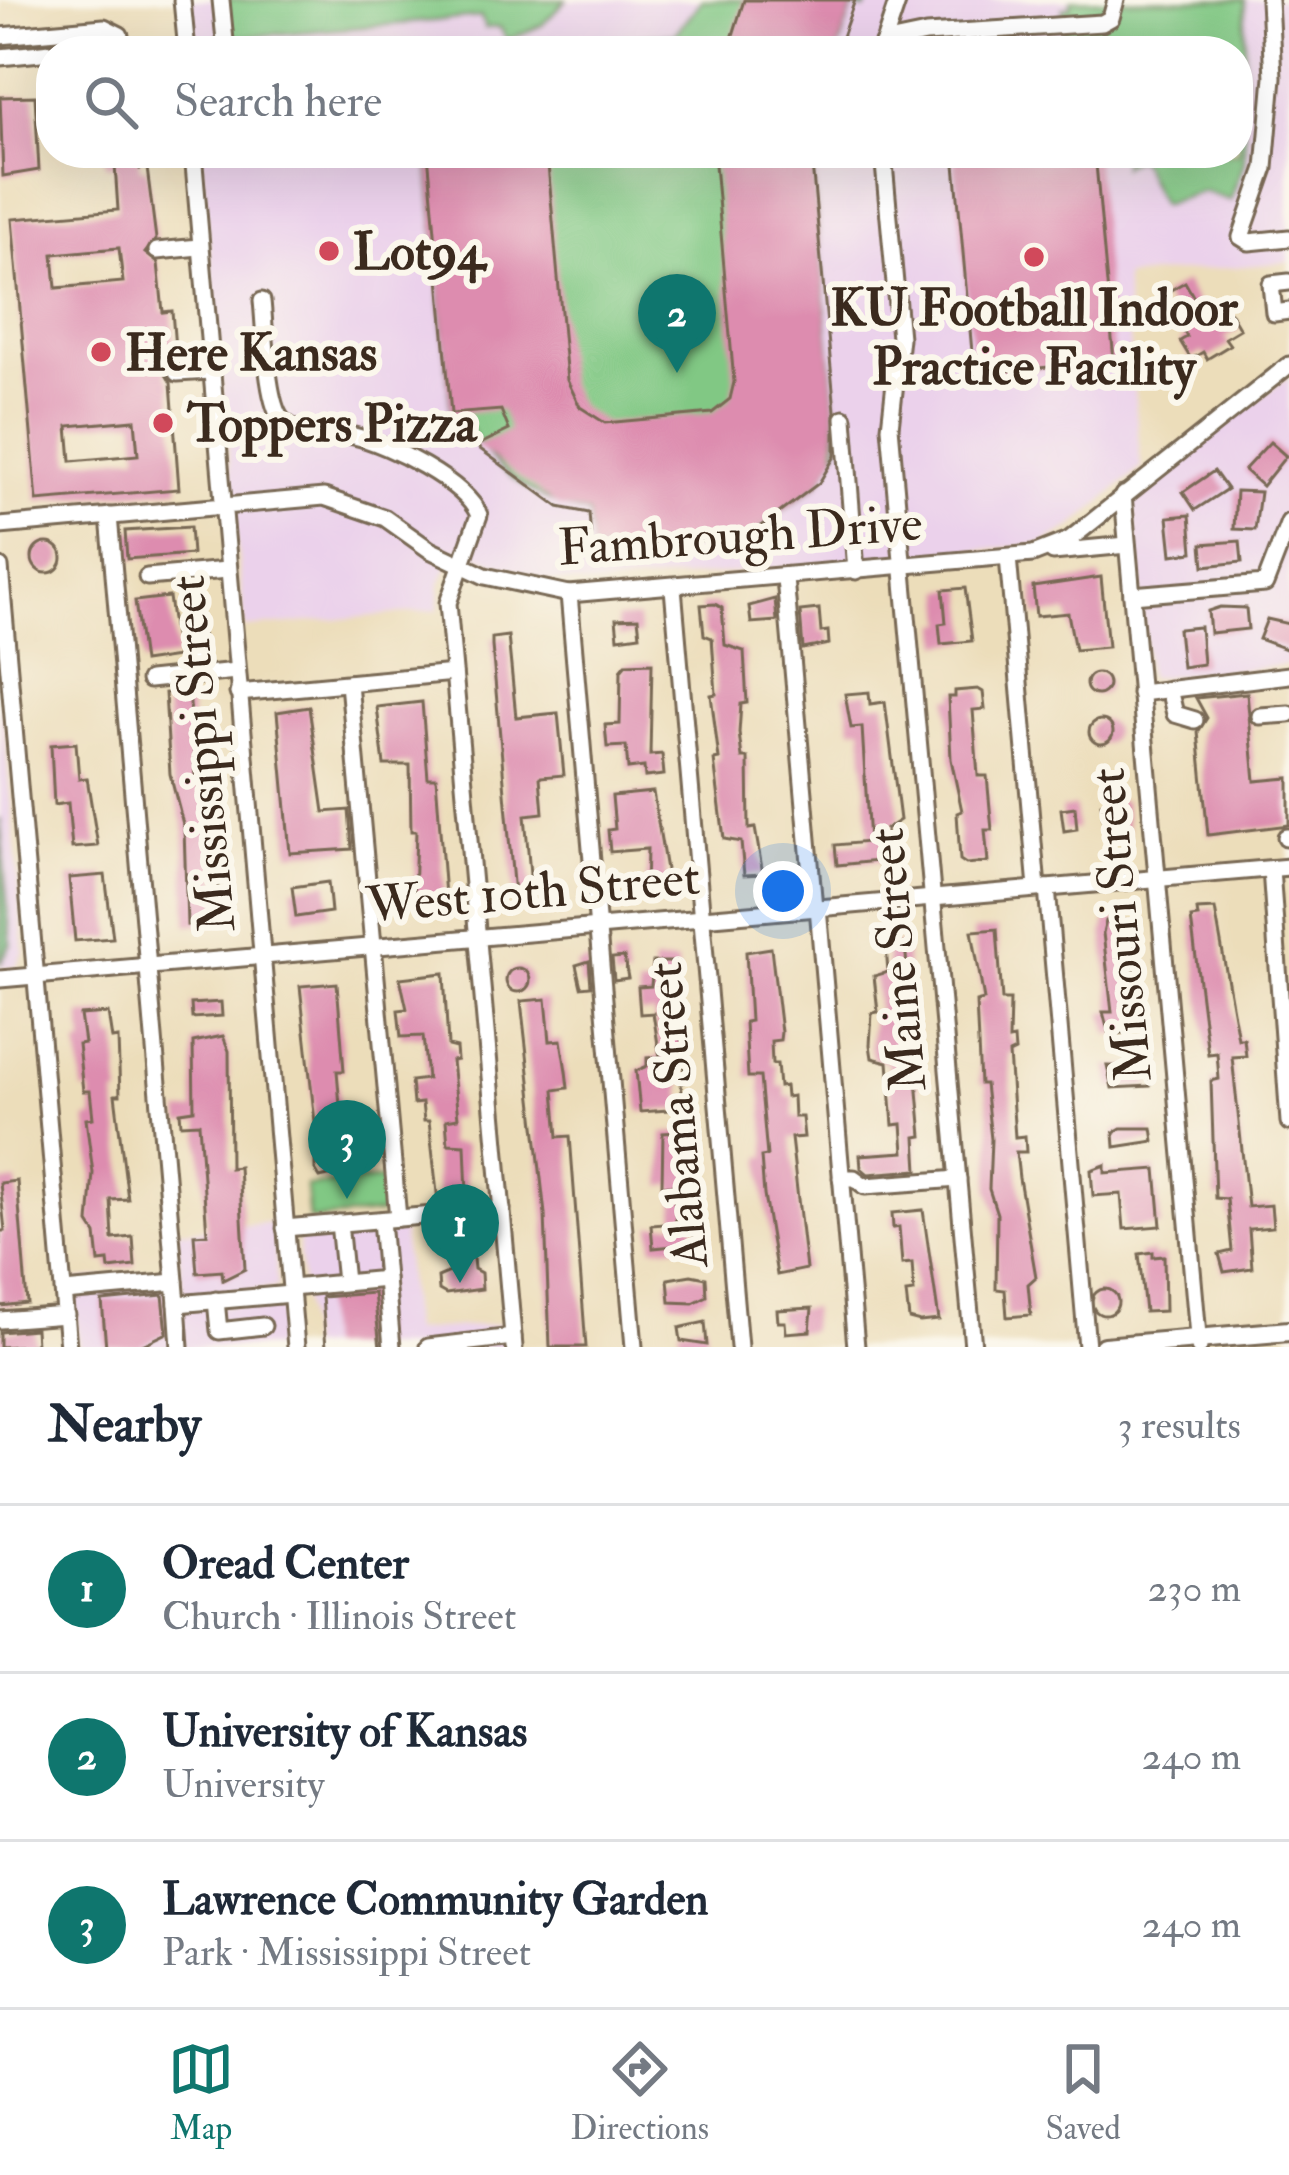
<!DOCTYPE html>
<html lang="en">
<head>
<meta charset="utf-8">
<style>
	:root { --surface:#fff; --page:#f2f2f3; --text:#1f2937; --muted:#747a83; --line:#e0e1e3; --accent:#0f766e }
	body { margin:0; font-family:"IM FELL Double Pica",serif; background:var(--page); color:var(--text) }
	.you { position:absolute; left:783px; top:891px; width:42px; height:42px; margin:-30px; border:9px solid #fff; border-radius:50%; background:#1a73e8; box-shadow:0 0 0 18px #1a73e833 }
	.badge { display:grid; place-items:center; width:78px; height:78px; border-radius:50%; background:var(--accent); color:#fff; font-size:39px; font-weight:700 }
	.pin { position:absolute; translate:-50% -99px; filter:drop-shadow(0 3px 6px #0008) }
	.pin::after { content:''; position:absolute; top:63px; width:42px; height:36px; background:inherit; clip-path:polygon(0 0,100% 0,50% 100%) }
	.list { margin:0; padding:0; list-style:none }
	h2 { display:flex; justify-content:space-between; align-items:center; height:156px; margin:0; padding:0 48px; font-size:51px }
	h2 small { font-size:39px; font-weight:400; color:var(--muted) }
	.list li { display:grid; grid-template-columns:78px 1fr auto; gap:36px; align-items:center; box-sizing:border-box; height:168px; padding:0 48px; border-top:3px solid var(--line) }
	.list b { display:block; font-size:45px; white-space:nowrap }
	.list p { margin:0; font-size:39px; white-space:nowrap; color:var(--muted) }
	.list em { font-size:39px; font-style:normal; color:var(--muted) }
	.icon { flex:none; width:66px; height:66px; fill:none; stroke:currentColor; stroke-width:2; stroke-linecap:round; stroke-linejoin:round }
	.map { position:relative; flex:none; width:1289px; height:1347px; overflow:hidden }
	.search { position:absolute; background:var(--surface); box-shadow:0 12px 48px #0002; left:36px; right:36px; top:36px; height:132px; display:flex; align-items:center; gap:30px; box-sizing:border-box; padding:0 42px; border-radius:48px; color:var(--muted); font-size:45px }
	.sheet { height:660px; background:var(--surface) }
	nav { display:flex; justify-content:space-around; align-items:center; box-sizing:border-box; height:168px; border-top:3px solid var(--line); background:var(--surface); font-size:33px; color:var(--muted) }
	nav a { display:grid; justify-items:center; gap:6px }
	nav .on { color:var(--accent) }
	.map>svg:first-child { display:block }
	.built { fill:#ebd1eb }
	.green { fill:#81c884; stroke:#5e7951; stroke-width:3 }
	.forest { fill:#68ac72; stroke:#526b48; stroke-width:3 }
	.building { fill:#dd8caf; fill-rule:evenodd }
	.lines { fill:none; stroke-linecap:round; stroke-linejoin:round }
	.minor-casing { stroke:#796955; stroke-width:21 }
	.major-casing { stroke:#796955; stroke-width:24 }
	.minor { stroke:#fff; stroke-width:15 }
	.major { stroke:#fff; stroke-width:18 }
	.poi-dot { fill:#d1495b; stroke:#fbf7ec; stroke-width:4.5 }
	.labels { text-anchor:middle; stroke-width:12; stroke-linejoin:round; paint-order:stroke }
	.poi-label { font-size:51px; font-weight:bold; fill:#3b2a1e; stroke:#fbf7ec; text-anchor:start }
	.street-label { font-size:51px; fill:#3b2a1e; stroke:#fbf7ec }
</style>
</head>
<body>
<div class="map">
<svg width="1289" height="1347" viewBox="0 0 1289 1347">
	<rect width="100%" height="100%" fill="#fbf7ec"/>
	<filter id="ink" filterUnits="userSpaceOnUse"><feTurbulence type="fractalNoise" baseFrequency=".00833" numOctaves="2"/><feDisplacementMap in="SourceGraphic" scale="24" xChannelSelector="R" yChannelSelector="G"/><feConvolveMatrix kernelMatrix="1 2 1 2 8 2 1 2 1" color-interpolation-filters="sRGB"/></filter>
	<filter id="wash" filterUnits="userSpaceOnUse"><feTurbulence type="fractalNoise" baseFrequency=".004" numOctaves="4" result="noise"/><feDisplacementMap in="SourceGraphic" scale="48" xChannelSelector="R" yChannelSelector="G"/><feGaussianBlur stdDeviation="2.7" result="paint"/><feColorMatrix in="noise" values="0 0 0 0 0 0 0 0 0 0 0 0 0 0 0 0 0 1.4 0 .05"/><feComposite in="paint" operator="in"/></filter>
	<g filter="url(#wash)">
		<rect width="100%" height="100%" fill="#ecddba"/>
		<g class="built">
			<polygon points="187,0 1289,0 1289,262 1124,277 1141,468 1072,527 1041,544 598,586 543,580 456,548 440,583 438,610 245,628 201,153 1238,153 1238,51 192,51"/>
			<polygon points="1289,376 1289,665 1148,678 1134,504 1169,468"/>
			<polygon points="0,681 24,952 17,966 0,969"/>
			<polygon points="274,1223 277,1288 183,1298 177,1231"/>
			<polygon points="402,1224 412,1331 502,1324 504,1347 308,1347 298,1236"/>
			<polygon points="168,1271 172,1309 280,1302 284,1347 79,1347 73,1280"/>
		</g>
		<g class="green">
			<polygon points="226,0 566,0 542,25 507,40 500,27 485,28 481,17 229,38"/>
			<polygon points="702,0 869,0 865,10 853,6 837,51 554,51 569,43 675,34"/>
			<polygon points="1071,0 1245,0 1244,163 1230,200 1203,191 1161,205 1138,157 1122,166 1125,153 1238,153 1238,51 1066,51 1063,8 1071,7"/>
			<path d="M428 153H811L838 448 819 483 747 537 593 550 589 514C535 502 483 465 463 414H451Z"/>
			<polygon points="385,1179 388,1213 309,1220 306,1186"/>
		</g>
		<polygon class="forest" points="0,819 11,944 0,964"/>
		<g id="blocks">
			<g class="building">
				<polygon points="744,0 855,0 837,51 728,51"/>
				<polygon points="35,96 39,170 3,176 0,97"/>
				<path d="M105 153H138L140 169 147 168 156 239 145 253 158 263 163 312 172 311 176 361 165 373 171 383 179 489 37 501 12 219 118 210 115 165 106 166ZM119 248 123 282 56 288 53 254ZM135 420 138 455 71 461 68 426Z"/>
				<polygon points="428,153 547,153 567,380 580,407 605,423 712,413 730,399 734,382 714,153 811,153 835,411 835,456 819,483 747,537 592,550 589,513 559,507 476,446 509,430 501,410 451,414"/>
				<polygon points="954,153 1095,153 1114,361 974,374"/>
				<polygon points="1185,282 1209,324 1230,312 1240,329 1225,338 1230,345 1207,359 1203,352 1191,359 1180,341 1187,337 1162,295"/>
				<polygon points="1270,442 1286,456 1262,486 1244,470"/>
				<polygon points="1214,471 1227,489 1195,510 1183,492"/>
				<polygon points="1236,491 1260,492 1255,530 1234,529"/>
				<polygon points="1190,515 1193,552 1172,555 1168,517"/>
				<polygon points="190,527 192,554 127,559 125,531"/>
				<polygon points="1240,541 1242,562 1204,566 1202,544"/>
				<circle cx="47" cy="558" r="15"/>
				<polygon points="1101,577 1108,647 1075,650 1068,613 1036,616 1033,587"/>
				<polygon points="965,588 972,641 941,644 939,624 946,623 943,590"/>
				<polygon points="169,597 177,657 143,662 135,601"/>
				<polygon points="775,599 777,621 751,623 749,606"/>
				<polygon points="715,604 722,608 725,645 744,651 747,703 741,704 739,733 742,758 748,758 749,829 755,828 763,874 744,875 741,842 724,839 714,760 719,759 711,695 716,694 712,638 704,635 701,605"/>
				<polygon points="1220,607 1246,608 1248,629 1210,633 1208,611"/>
				<polygon points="819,609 821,632 828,631 829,644 803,649 800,611"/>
				<polygon points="638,618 640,635 618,638 616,619"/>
				<polygon points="1267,619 1289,624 1289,650 1259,639"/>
				<polygon points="1200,627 1203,664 1182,667 1178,629"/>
				<polygon points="508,636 516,717 558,713 564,775 540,777 543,813 525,815 532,899 521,900 520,894 514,894 492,646 492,638"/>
				<polygon points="652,663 650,755 662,754 664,775 645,777 644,767 628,769 626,746 607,747 605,725 620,724 621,670 626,664"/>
				<circle cx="1097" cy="684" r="11"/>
				<polygon points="978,689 983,692 985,709 973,710 978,776 987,776 992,830 985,830 988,862 966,864 960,860 957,813 962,811 951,759 948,697 955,697 955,691"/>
				<polygon points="189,691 195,770 201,796 207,795 222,922 187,925 184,828 170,774 165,693"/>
				<polygon points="869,692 870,704 885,702 900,820 886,829 888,860 837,865 835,845 869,842 862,727 851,728 845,694"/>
				<polygon points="1247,693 1255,781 1289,778 1289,825 1208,835 1198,732 1207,718 1196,698"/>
				<polygon points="422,702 428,778 436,778 445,896 414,899 416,831 411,831 410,765 384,765 377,707"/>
				<polygon points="309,707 324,812 349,810 352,849 290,853 277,712"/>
				<circle cx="1101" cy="732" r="12"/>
				<polygon points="76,743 79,779 87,778 98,846 72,848 68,803 54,805 51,745"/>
				<polygon points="653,792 669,888 646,890 647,849 610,852 608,830 615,829 612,796"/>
				<polygon points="1124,800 1128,834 1105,836 1101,803"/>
				<polygon points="1075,807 1077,829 1064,831 1061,809"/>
				<polygon points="105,875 113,938 75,941 69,878"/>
				<polygon points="328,882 331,912 296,917 292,887"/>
				<polygon points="1215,909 1238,1039 1244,1039 1246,1056 1232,1057 1248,1207 1271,1205 1273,1227 1249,1229 1252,1268 1224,1272 1219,1254 1232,1251 1227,1199 1215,1198 1211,1081 1219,1079 1217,1053 1208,1054 1191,918 1198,917 1197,910"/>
				<polygon points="1130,920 1141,1030 1109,1035 1103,1012 1112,1012 1103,933 1106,921"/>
				<polygon points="997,929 1002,1000 1010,1000 1009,1040 1014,1039 1015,1051 1009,1054 1015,1137 1025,1136 1026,1152 1016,1152 1019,1178 1036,1277 1028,1284 1031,1315 1007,1317 1005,1290 996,1289 997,1214 989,1189 991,1139 985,1084 980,1084 976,1002 984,1000 972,931"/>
				<polygon points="905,944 922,1136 916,1137 918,1170 868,1174 861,1168 860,1155 904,1152 902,1124 893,1125 888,1062 872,1058 870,1045 872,1013 878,1012 874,976 888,972 886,946"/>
				<polygon points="771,948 781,1032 780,1040 771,1041 772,1064 777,1064 779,1087 785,1086 786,1097 793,1096 794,1117 802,1117 804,1137 791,1138 806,1269 777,1275 764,1195 761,1157 767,1156 760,1077 748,1077 745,1022 750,1021 746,952"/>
				<polygon points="624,957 628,978 614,980 612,958"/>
				<polygon points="589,961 591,986 581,987 576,965"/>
				<polygon points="653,962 677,962 678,979 670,981 673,1025 681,1025 685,1082 681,1083 683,1109 640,1112 636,1071 647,1066 647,1058 660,1057 653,1013 640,1014 638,987 651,986"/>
				<circle cx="518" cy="980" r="12"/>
				<polygon points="444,973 448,1046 456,1048 457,1060 452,1061 458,1118 446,1120 448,1144 465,1145 467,1194 463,1200 438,1202 429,1121 424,1121 422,1103 413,1104 411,1081 427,1079 423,1036 401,1037 398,1010 407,1009 400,978"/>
				<polygon points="337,983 344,1071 337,1071 341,1117 368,1115 370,1141 346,1144 349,1171 320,1178 315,1170 315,1122 300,986"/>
				<polygon points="546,999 550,1041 561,1040 566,1071 568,1088 554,1090 558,1137 570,1136 586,1347 550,1347 545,1214 521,1001"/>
				<polygon points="221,1002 222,1016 192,1018 191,1004"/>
				<polygon points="108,1013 112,1039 118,1038 120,1095 115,1095 128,1199 111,1200 113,1239 133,1237 135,1266 109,1269 108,1261 99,1262 96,1234 89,1223 93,1173 86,1119 93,1118 90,1091 83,1091 78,1044 84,1043 80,1015"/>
				<polygon points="223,1036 229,1051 230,1168 239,1167 245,1269 223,1280 222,1271 197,1273 194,1235 207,1234 199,1123 181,1124 180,1112 194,1110 193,1042"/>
				<polygon points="1107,1066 1149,1067 1150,1086 1112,1088"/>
				<polygon points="1121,1128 1152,1128 1154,1141 1115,1147 1114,1132"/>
				<polygon points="693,1131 694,1244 653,1248 651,1225 676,1223 673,1185 662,1186 663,1133"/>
				<polygon points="1105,1165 1105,1173 1156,1169 1161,1226 1124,1229 1121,1194 1093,1196 1091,1170"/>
				<polygon points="17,1181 27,1303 0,1306 0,1231 5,1231 0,1183"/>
				<polygon points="923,1210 939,1320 920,1322 909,1319 906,1293 914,1292 912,1263 902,1264 899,1227 893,1228 892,1213"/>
				<polygon points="470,1227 474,1269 481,1273 482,1289 446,1294 439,1290 438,1277 452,1271 449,1244 441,1245 440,1229"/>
				<polygon points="1153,1252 1153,1257 1164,1256 1165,1311 1145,1312 1139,1254"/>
				<polygon points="691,1275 706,1278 707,1296 693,1303 670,1302 668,1279"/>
				<circle cx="1105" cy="1302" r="13"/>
				<polygon points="374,1293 380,1347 326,1347 322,1297"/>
				<polygon points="163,1295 167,1333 138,1347 106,1347 102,1301"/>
				<polygon points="812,1308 810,1331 786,1333 785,1322 778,1322 777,1310"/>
				<polygon points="705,1322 707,1345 681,1341 679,1328"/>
				<polygon points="35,1329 36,1345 0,1347 0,1332"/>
			</g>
		</g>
	</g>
	<g filter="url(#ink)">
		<use href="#blocks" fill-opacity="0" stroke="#796955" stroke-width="3"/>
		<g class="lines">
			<defs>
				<g id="minor">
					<polyline points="182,0 187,51"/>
					<polyline points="221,0 226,51"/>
					<polyline points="1269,0 1273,77 1265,168 1241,237 1249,242 1289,238"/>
					<polyline points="0,36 104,27 120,35 109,46 60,51"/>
					<polyline points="883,43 926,34 1102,23 1111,18 1116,0"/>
					<polyline points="882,48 898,0"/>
					<polyline points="0,57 51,52"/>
					<polyline points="193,153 296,1347"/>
					<polyline points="883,153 900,338 890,427 973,1347"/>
					<polyline points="157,251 199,247"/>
					<polyline points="1289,282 1271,284 1274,313 1289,311"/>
					<path d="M262 301C265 327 266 403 282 420 299 438 333 431 354 436 389 444 465 482 479 515L448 603 514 1347"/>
					<polyline points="177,373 210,371"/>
					<polyline points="844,418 856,571"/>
					<polyline points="1123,495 1199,1347"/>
					<polyline points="109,516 177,1304 291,1294"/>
					<polyline points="0,526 324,497 385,518 430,550 485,576 569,594 1033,554 1069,540 1289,365"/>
					<polyline points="1053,552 1127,545"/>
					<polyline points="1008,557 1037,888"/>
					<polyline points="0,567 68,1347"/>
					<polyline points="147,577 227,570"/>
					<polyline points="785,578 814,908"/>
					<polyline points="673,588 739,1347"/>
					<polyline points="569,594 634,1347"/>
					<polyline points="1132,595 1265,584 1289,522"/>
					<polyline points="191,605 197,675"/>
					<polyline points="149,680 236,671"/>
					<polyline points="349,683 398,1218"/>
					<polyline points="1169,689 1175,714 1195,720"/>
					<polyline points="238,693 454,673"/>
					<polyline points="1140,693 1289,675"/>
					<polyline points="1260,716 1289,714"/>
					<polyline points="1286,837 1289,837"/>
					<polyline points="1271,869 1289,1122"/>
					<polyline points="1047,888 1087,1347"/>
					<polyline points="818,907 856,1347"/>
					<polyline points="0,979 1289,867"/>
					<polyline points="841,1178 854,1178 865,1186 958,1179"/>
					<polyline points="381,1220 386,1279"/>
					<polyline points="339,1223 345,1282"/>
					<polyline points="285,1228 502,1209"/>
					<polyline points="291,1288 386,1279 392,1347"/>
					<polyline points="64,1292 175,1282"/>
					<polyline points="216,1300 219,1331 263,1326"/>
					<polyline points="177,1304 180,1347"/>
					<polyline points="0,1320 66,1315"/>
					<polyline points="428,1347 513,1337"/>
				</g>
				<polyline id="major" points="1104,1347 1289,1331"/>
			</defs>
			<use href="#minor" class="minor-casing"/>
			<use href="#major" class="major-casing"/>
			<use href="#minor" class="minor"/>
			<use href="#major" class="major"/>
		</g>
	</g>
	<g class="poi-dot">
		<circle cx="329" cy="251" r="12"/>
		<circle cx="1034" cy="257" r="12"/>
		<circle cx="101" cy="352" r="12"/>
		<circle cx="163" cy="423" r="12"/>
	</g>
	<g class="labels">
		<g class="poi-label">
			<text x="353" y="269">Lot94</text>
			<text x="1034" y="325" text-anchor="middle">KU Football Indoor<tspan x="1034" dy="59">Practice Facility</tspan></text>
			<text x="125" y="370">Here Kansas</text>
			<text x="187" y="441">Toppers Pizza</text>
		</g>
		<g class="street-label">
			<text transform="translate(740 534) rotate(-4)" y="18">Fambrough Drive</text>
			<text transform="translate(201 754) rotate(-95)" y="18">Mississippi Street</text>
			<text transform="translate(533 890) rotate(-5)" y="18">West 10th Street</text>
			<text transform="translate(1119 925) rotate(-95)" y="18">Missouri Street</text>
			<text transform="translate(896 960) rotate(-95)" y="18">Maine Street</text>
			<text transform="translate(676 1115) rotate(-95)" y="18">Alabama Street</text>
		</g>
	</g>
</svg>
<div class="you"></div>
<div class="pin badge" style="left:460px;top:1283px">1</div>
<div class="pin badge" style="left:677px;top:373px">2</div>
<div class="pin badge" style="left:347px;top:1199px">3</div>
<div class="search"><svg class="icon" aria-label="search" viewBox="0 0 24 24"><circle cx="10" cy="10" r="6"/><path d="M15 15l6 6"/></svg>Search here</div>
</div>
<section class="sheet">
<h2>Nearby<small>3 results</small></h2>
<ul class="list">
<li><span class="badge">1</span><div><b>Oread Center</b><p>Church · Illinois Street</p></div><em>230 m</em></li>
<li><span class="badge">2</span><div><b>University of Kansas</b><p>University</p></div><em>240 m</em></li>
<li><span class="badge">3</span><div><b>Lawrence Community Garden</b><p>Park · Mississippi Street</p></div><em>240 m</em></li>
</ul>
</section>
<nav>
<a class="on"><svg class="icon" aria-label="map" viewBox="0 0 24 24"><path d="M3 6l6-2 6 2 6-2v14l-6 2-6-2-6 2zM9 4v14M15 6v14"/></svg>Map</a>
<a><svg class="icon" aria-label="directions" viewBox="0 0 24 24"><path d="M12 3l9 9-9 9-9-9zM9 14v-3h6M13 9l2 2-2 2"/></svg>Directions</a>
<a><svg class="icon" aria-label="saved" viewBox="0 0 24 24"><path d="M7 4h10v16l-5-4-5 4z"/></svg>Saved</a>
</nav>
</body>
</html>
